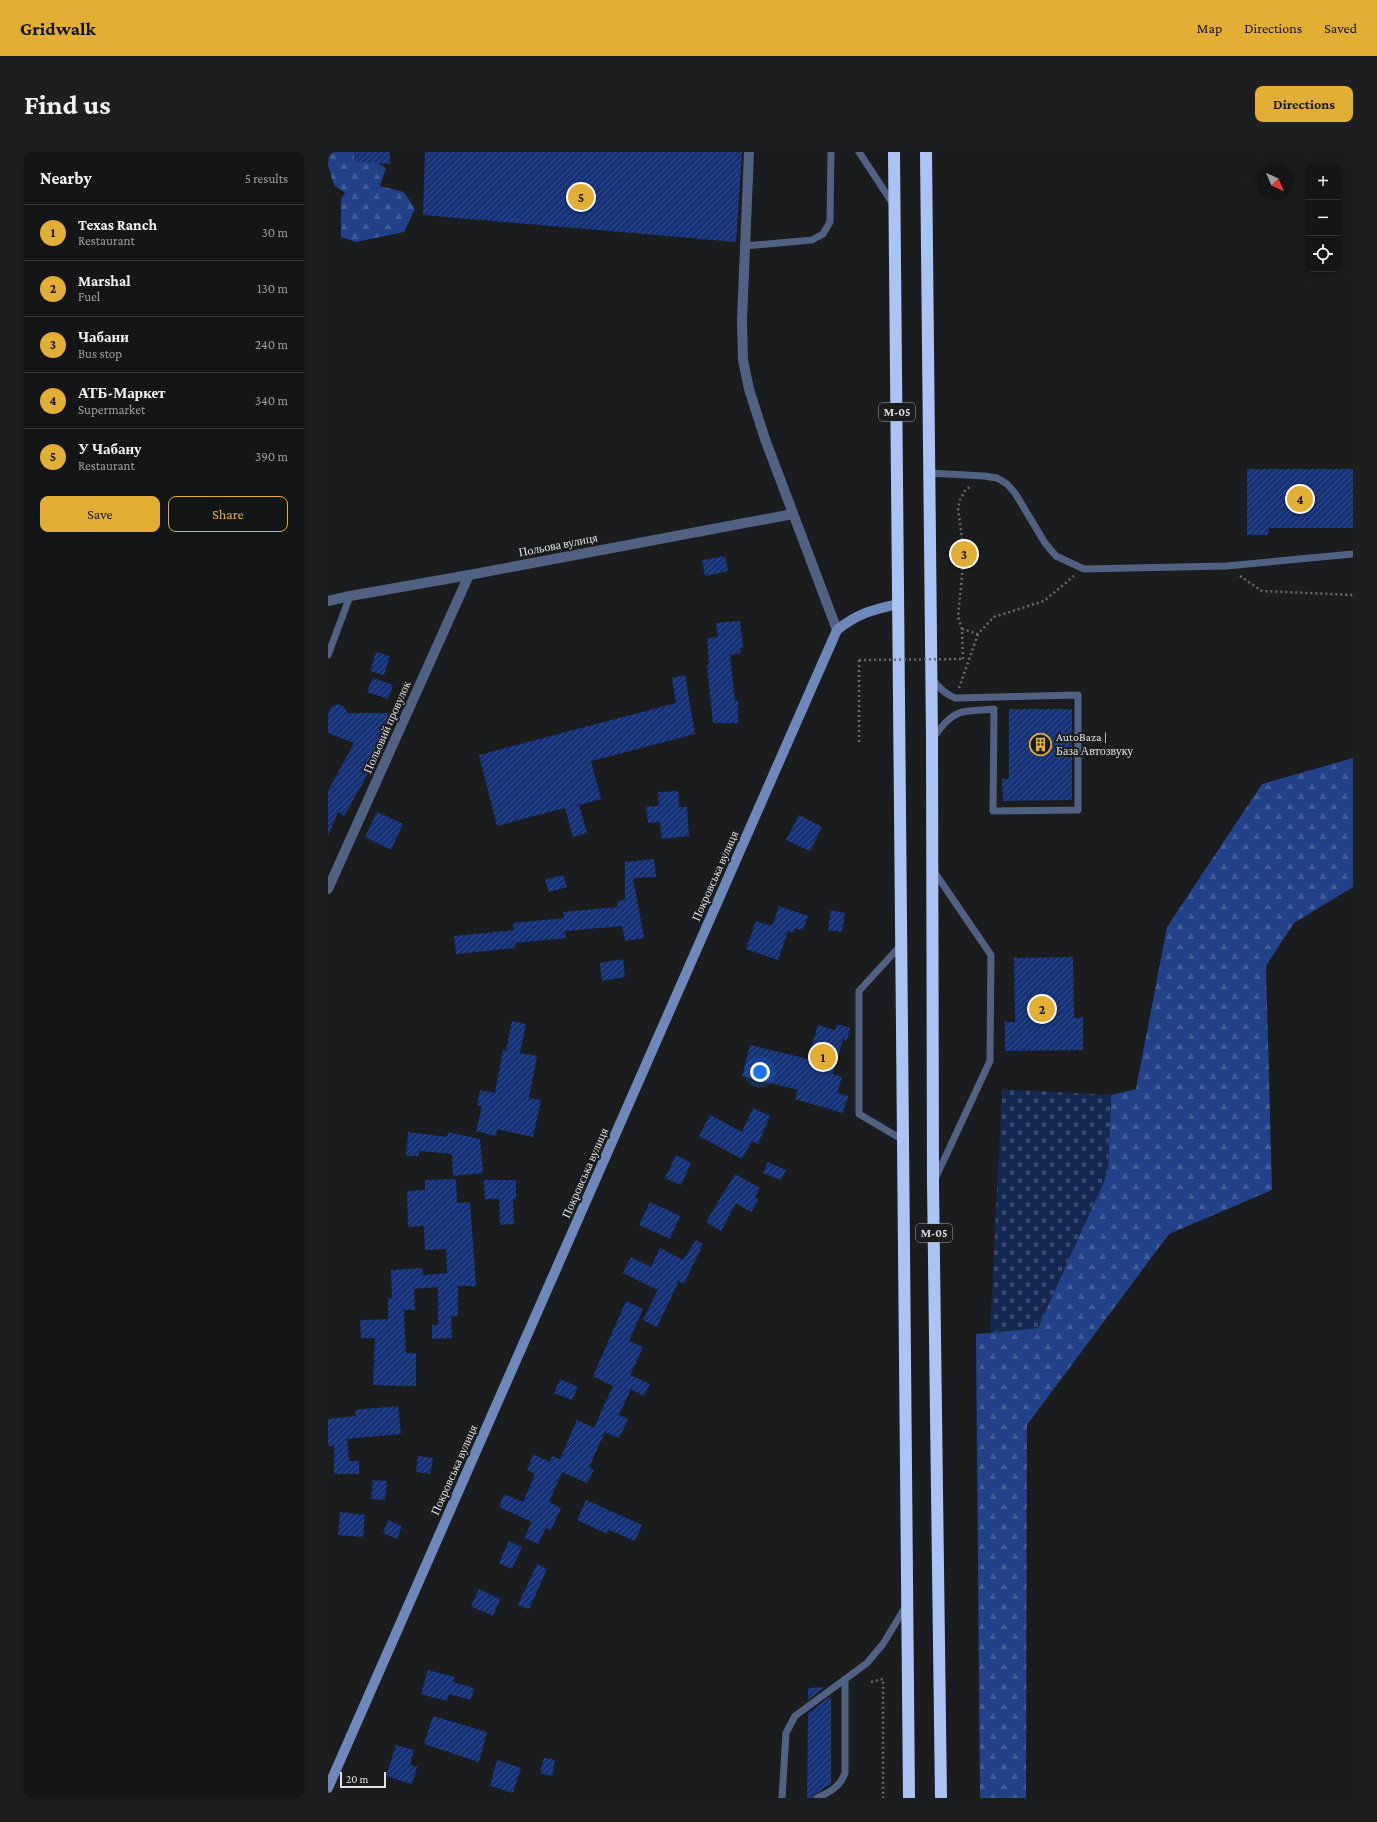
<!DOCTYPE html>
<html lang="en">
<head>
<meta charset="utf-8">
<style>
	:root { --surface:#141516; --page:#1d1e1f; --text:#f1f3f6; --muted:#9d9fa1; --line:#333435; --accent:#e3ae34 }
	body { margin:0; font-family:"Crimson Pro",serif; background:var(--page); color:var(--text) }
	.controls { position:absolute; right:12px; top:12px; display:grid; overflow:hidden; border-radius:8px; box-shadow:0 2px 10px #0003 }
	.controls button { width:36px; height:36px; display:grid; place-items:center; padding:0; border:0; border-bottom:1px solid var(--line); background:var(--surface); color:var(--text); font:20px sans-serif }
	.compass { position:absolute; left:929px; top:12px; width:36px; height:36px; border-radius:50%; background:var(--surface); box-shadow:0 2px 10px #0003; rotate:136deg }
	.scale { position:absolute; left:12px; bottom:10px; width:46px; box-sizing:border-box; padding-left:4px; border:2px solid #e0e1e2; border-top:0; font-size:11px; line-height:14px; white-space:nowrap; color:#e0e1e2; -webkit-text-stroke:3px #1a1c1e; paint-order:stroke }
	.you { position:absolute; left:432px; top:920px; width:14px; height:14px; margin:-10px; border:3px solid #fff; border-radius:50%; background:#1a73e8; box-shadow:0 0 0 6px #1a73e833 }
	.badge { display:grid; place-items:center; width:26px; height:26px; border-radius:50%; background:var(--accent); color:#111; font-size:13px; font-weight:700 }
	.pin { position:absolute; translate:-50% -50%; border:2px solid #fff; box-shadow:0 1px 4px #0006 }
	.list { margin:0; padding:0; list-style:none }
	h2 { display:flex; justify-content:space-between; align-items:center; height:52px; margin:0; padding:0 16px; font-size:17px }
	h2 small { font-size:13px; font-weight:400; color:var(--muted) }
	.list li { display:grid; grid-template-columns:26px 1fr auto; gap:12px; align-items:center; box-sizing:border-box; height:56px; padding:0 16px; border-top:1px solid var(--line) }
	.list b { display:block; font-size:15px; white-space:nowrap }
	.list p { margin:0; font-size:13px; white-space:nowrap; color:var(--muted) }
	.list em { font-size:13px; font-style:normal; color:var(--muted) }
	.actions { display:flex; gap:8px; padding:12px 16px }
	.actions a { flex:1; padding:9px 0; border:1px solid var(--accent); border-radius:8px; text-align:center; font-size:14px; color:var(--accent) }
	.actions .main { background:var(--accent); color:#111 }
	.icon { flex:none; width:22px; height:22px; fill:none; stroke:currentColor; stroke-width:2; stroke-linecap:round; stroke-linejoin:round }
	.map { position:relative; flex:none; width:1025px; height:1646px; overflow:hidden; border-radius:8px }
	header { display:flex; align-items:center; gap:24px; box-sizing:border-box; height:56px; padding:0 20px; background:var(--accent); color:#111 }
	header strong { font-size:19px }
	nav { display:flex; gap:22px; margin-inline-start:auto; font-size:14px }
	.intro { display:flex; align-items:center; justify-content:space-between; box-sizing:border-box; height:96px; padding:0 24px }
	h1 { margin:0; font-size:28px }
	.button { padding:10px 18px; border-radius:8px; background:var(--accent); color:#111; font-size:14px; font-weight:700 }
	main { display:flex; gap:24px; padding:0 24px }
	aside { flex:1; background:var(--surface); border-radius:8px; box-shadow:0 2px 10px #0003 }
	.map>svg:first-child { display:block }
	.forest { fill:url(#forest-firs) }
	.cemetery { fill:url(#cemetery-stones) }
	.building { fill:url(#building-hatch) }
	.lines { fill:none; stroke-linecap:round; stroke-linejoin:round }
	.path { stroke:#67696b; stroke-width:2.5; stroke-dasharray:2 3; stroke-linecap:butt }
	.lane { stroke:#516181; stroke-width:7 }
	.street { stroke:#516181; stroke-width:10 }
	.secondary { stroke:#6e88bc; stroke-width:10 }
	.highway { stroke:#abc4f5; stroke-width:12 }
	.path-bridge { stroke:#67696b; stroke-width:2.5; stroke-dasharray:2 3; stroke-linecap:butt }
	.labels { text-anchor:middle; stroke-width:4; stroke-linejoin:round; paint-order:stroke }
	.shield { fill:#1a1c1e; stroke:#a5a6a7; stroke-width:1 }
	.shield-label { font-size:11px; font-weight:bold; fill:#e0e1e2 }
	.street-label { font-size:12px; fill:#e0e1e2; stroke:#1a1c1e }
	.poi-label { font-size:12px; fill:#e0e1e2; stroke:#1a1c1e; text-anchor:start }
</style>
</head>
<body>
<header>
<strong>Gridwalk</strong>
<nav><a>Map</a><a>Directions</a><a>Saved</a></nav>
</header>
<div class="intro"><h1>Find us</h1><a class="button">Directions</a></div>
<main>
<aside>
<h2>Nearby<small>5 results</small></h2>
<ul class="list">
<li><span class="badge">1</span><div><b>Texas Ranch</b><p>Restaurant</p></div><em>30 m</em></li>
<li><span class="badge">2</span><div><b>Marshal</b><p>Fuel</p></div><em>130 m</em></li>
<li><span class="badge">3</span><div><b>Чабани</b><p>Bus stop</p></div><em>240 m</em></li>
<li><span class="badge">4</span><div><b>АТБ-Маркет</b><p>Supermarket</p></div><em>340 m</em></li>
<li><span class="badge">5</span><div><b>У Чабану</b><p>Restaurant</p></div><em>390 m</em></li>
</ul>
<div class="actions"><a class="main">Save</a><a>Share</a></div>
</aside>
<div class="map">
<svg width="1025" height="1646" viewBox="0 0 1025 1646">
	<defs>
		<pattern id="forest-firs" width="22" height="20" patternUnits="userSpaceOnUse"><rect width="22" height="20" fill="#224188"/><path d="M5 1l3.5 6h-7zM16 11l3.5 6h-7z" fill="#425c98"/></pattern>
		<pattern id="cemetery-stones" width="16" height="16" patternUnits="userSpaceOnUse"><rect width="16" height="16" fill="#142852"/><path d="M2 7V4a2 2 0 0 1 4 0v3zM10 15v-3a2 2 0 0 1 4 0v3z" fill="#36476b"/></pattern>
		<pattern id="building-hatch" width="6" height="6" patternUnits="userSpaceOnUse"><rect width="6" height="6" fill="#153278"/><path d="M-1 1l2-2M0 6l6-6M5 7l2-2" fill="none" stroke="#374f8b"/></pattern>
	</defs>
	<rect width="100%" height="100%" fill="#1a1c1e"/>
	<g class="forest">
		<polygon points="1,0 41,0 42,7 58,16 52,34 76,40 87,57 76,80 28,90 13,85 13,47 17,41 6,33 0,13"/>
		<polygon points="1025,606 1025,735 966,771 938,814 944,1038 841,1082 699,1273 698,1646 652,1646 648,1182 710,1176 780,1020 783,943 808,937 839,775 934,632"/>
	</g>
	<polygon class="cemetery" points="674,937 783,943 780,1020 710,1176 662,1180"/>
	<g class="building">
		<polygon points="26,0 62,0 62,12 26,10"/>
		<polygon points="97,0 414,0 408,90 95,63"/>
		<polygon points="919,317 1025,317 1025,376 941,376 940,383 919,383"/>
		<polygon points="397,404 400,419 377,424 374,408"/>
		<polygon points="412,469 415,496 412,496 413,501 402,503 407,549 410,549 410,571 385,571 379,513 381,513 379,486 390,485 388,471"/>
		<polygon points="48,500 62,504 56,523 42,519"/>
		<polygon points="357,523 367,582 263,609 273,647 251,653 259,681 245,685 237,656 169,674 151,603 348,551 344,526"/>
		<polygon points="45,526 65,533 60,547 39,540"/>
		<polygon points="9,552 15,554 20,561 67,561 54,597 16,664 10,660 0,684 0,639 26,591 0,581 0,561 3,555"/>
		<polygon points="681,557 744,557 744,648 675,649 674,627 681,627"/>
		<polygon points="350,639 351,655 359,655 361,684 334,687 332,670 320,671 318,655 331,654 330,640"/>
		<polygon points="49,660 75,672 63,698 37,685"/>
		<polygon points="471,663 494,675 482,699 458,688"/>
		<polygon points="326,707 328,725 305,726 316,786 297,789 294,774 237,779 238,786 187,791 188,796 128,802 126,784 186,778 185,771 236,766 235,760 290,755 289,749 297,748 297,710"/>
		<polygon points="235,723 239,735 221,740 217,728"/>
		<polygon points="451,754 480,764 475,778 467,776 465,781 460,779 450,808 418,797 428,769 444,774"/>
		<polygon points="503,758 517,761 514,780 500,778"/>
		<polygon points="745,805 746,866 755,866 755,898 677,899 677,870 687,870 686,806"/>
		<polygon points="295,807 297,825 274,829 272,811"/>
		<polygon points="184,869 198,872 192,901 209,904 201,946 213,948 205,985 169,977 168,984 148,979 154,954 149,953 152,938 167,941 175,898 178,898"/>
		<polygon points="509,872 522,876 519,888 515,887 505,922 514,925 509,941 520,944 515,961 467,947 470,938 414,924 422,893 480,907 490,873 507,878"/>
		<polygon points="425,956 442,964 430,992 424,989 414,1007 371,984 382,963 414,980"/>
		<polygon points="80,980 119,985 120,980 152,987 155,1021 125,1024 124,1002 91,999 91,1004 78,1004"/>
		<polygon points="348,1003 363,1011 353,1033 337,1026"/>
		<polygon points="440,1010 458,1018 453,1028 435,1021"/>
		<polygon points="407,1022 432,1036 427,1045 431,1048 423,1060 408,1051 393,1079 378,1070"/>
		<polygon points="128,1027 129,1051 142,1050 148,1134 130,1134 130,1164 123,1164 124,1186 104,1187 104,1173 110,1173 110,1135 86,1137 87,1158 76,1158 78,1201 88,1201 88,1234 45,1233 47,1186 33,1186 32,1168 60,1167 60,1146 64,1146 63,1118 94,1116 95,1123 119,1121 118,1097 97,1098 96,1074 80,1075 79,1039 97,1038 97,1028"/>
		<polygon points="156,1028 188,1028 188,1047 185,1047 186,1072 172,1073 171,1047 157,1047"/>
		<polygon points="322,1050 352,1064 342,1087 311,1073"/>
		<polygon points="368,1088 375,1092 356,1132 351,1129 329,1175 315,1168 330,1138 295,1121 303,1105 323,1115 332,1096 355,1108"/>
		<polygon points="298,1149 315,1157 301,1189 315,1195 302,1223 322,1232 316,1244 303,1237 291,1263 300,1267 291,1286 277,1280 261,1315 266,1318 259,1331 234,1320 221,1350 233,1356 223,1378 218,1376 210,1392 196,1386 204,1370 171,1355 176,1342 195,1350 207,1322 199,1318 205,1302 222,1310 224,1304 232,1307 249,1268 266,1276 285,1234 265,1224"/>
		<polygon points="232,1227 250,1235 244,1248 226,1241"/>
		<polygon points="70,1254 73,1282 19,1287 21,1309 31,1309 31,1322 6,1322 6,1294 0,1294 0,1267 28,1264 27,1258"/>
		<polygon points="90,1304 105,1306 102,1322 88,1320"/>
		<polygon points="45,1328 59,1329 57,1348 43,1347"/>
		<polygon points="258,1348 314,1373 307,1389 281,1378 279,1382 249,1368"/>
		<polygon points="12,1360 37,1363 35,1385 10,1383"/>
		<polygon points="60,1368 74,1374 69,1387 55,1381"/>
		<polygon points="181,1389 194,1395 184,1417 171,1411"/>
		<polygon points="209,1412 219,1417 201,1457 190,1453"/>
		<polygon points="151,1437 172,1447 165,1464 143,1454"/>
		<polygon points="100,1518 127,1525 125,1530 146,1536 143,1548 121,1542 119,1549 93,1542"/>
		<polygon points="497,1535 480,1548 480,1536"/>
		<polygon points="503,1544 503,1632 487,1642 484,1646 479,1646 480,1561"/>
		<polygon points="105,1564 159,1580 151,1610 96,1592"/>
		<polygon points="68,1593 86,1598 82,1613 89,1615 84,1632 58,1624"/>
		<polygon points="216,1606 227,1608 224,1624 212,1621"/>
		<polygon points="169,1608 193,1616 185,1641 162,1634"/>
	</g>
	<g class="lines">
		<g class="path">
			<polyline points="912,424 934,439 1025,443"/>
			<polyline points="634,477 650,482 666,465 716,449 746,424"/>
			<polyline points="635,507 634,477 630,465 636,402 630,356 632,348 638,337 642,335"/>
			<polyline points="531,508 531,593"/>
			<polyline points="631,536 650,482"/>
			<polyline points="543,1530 555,1527 555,1646"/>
		</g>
		<g class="lane">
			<polyline points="531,0 565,52"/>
			<polyline points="416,94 484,88 495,82 502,70 503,0"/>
			<polyline points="601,321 656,324 669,326 679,332 687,341 717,391 728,404 756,417 898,414 1025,402"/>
			<polyline points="0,503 22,444"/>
			<path d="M604 527C611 536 617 542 627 546L750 543V658L665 659 666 557C631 560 626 556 605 586"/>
			<polyline points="605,718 663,803 662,909 607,1027"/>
			<polyline points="573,793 531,839 531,962 575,988"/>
			<polyline points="454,1646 458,1581 467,1564 539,1511 555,1492 578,1454"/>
			<path d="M489 1646C502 1640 512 1635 517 1621V1528"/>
		</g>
		<g class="street">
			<polyline points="421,0 414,168 415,208 421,237 437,287 509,478"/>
			<polyline points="0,449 22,444 141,423 465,362"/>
			<polyline points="0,737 141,423"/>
		</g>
		<path class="secondary" d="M0 1636 509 478C530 461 544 458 570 452"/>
		<g class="highway">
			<polyline points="566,0 581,1646"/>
			<polyline points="598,0 604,586 605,1031 613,1646"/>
		</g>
		<polyline class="path-bridge" points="531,508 635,507"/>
	</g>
	<defs>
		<symbol id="building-ring" viewBox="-11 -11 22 22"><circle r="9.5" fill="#1a1c1e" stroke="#e3ae34" stroke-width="1.5"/><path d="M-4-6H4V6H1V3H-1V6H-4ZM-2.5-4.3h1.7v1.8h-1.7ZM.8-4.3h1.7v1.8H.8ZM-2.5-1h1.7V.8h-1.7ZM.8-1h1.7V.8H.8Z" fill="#e3ae34"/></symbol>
	</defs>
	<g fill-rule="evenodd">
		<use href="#building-ring" x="700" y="580" width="25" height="25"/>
	</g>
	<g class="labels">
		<g class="shield">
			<rect x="551" y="251" width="36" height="18" rx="3"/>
			<rect x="588" y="1072" width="36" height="18" rx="3"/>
		</g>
		<g class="shield-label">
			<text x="569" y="264">М-05</text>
			<text x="606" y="1085">М-05</text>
		</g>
		<g class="street-label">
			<text transform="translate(230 393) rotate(-11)" y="4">Польова вулиця</text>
			<text transform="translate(59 575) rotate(-66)" y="4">Польовий провулок</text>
			<text transform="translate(387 724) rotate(-66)" y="4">Покровська вулиця</text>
			<text transform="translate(257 1021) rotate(-66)" y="4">Покровська вулиця</text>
			<text transform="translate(126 1318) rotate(-66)" y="4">Покровська вулиця</text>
		</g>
		<g class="poi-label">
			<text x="728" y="589">AutoBaza |<tspan x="728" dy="14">База Автозвуку</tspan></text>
		</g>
	</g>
</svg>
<div class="controls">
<button>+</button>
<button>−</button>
<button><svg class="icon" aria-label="locate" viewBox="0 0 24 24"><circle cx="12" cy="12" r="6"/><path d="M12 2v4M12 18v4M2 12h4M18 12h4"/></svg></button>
</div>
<svg class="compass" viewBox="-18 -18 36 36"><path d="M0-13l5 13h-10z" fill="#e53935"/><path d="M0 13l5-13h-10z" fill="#9d9fa1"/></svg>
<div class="scale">20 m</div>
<div class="you"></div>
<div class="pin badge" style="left:495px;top:905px">1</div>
<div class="pin badge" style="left:714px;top:857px">2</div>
<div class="pin badge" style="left:636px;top:402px">3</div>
<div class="pin badge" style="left:972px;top:347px">4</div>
<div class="pin badge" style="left:253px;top:45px">5</div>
</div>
</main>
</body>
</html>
